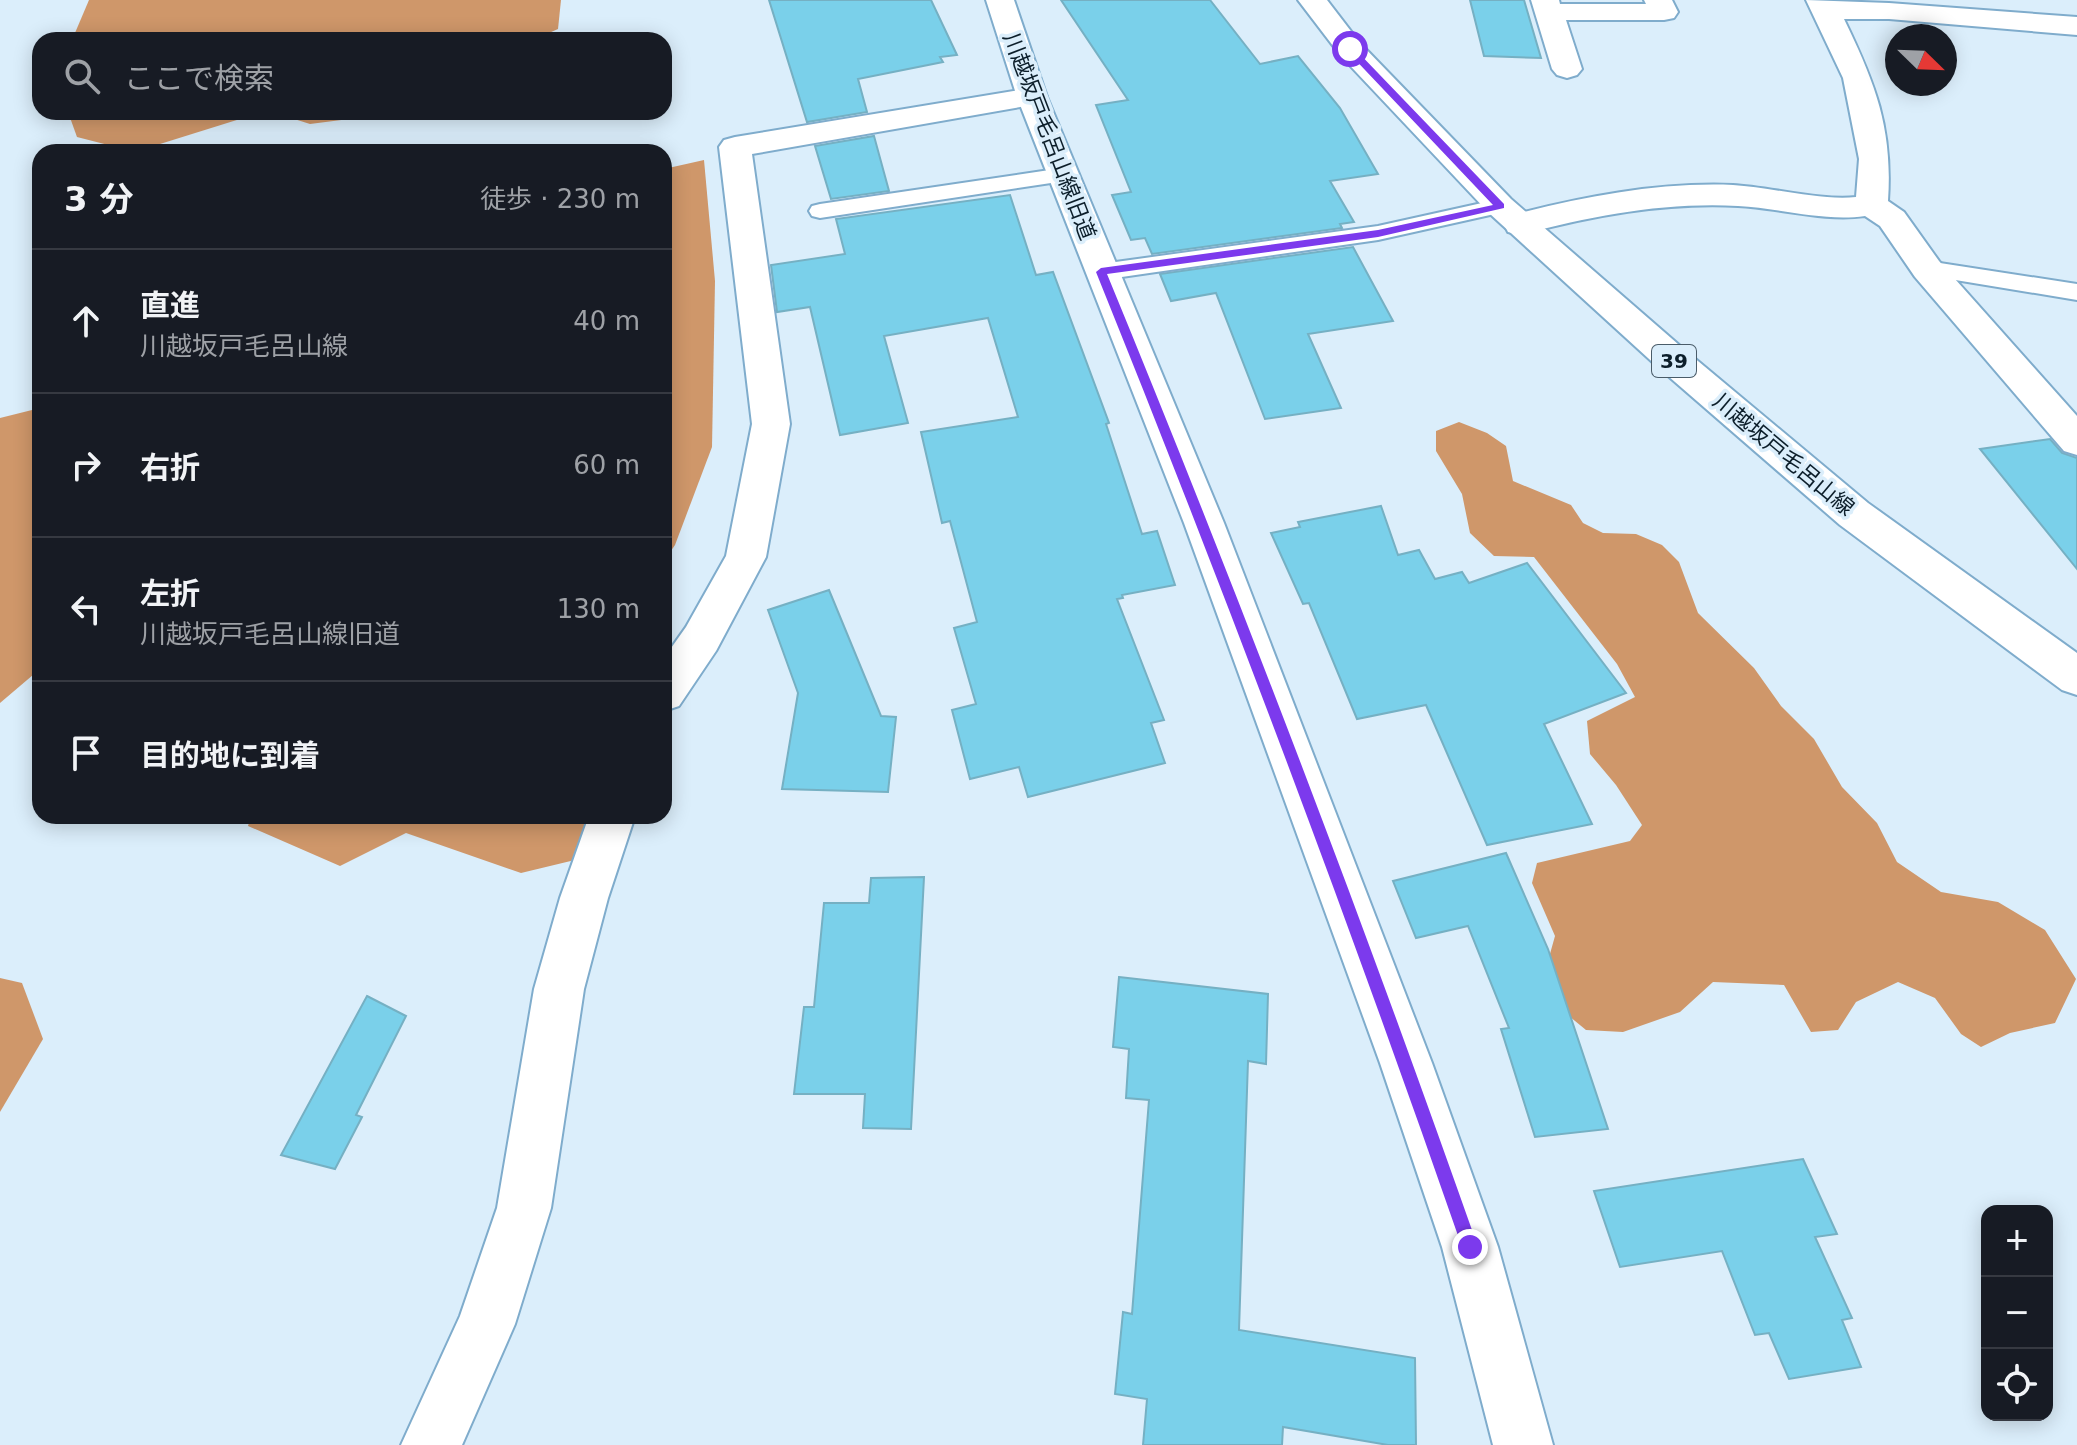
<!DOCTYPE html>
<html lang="ja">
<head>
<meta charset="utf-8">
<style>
	:root { --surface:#171b24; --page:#242831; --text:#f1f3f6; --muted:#9ea1a6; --line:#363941 }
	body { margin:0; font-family:"DejaVu Sans","Noto Sans JP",sans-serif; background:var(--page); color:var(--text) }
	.controls { position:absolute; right:24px; bottom:24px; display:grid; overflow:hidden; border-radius:16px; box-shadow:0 4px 20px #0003 }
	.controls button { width:72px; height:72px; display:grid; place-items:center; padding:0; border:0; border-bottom:2px solid var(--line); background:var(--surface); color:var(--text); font:40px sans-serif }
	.compass { position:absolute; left:1885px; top:24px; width:72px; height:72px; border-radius:50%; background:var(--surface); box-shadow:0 4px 20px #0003; rotate:113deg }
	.stop { position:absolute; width:24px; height:24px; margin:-18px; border:6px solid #7c3aed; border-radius:50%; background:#fff }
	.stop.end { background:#7c3aed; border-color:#fff; box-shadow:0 2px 8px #0008 }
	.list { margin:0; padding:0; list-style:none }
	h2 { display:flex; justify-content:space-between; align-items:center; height:104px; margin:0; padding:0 32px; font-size:34px }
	h2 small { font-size:26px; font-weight:400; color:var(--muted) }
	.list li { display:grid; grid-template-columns:52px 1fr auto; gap:24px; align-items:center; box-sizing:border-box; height:144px; padding:0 32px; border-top:2px solid var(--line) }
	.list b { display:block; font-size:30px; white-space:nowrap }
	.list p { margin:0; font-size:26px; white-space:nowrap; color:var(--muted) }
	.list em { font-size:26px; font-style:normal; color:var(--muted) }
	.icon { flex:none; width:44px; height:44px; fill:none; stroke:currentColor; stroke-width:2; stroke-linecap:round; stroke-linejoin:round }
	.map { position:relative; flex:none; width:2077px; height:1445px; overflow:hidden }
	.search { position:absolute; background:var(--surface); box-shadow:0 4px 20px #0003; left:32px; top:32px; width:640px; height:88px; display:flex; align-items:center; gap:20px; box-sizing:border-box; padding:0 28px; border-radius:24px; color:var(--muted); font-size:30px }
	.panel { position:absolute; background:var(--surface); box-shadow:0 4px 20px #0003; left:32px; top:144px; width:640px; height:680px; border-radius:24px }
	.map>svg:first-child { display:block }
	.forest { fill:#cf976a }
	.building { fill:#7ad0ea; stroke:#75b0c3; stroke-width:2 }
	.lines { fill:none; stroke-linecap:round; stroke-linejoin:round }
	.lane-casing { stroke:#7faccc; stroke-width:4 }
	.street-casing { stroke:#7faccc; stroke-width:4 }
	.secondary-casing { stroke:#7faccc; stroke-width:4 }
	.primary-casing { stroke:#7faccc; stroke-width:4 }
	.lane { fill:#fff; fill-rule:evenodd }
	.street { fill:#fff; fill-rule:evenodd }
	.secondary { fill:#fff; fill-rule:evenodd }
	.primary { fill:#fff; fill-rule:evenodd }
	.route { fill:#7c3aed }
	.labels { text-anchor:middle; stroke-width:7; stroke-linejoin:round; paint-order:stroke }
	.shield { fill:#dbeefb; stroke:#4a5c69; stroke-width:2 }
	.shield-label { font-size:20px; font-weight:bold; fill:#0c1e2a }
	.street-label { font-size:22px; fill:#0c1e2a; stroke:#dbeefb }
</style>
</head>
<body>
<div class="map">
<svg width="2077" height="1445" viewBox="0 0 2077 1445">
	<rect width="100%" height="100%" fill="#dbeefb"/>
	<g class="forest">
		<polygon points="89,0 561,0 558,29 533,40 72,40"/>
		<polygon points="68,112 262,112 160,144 116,147 77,137"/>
		<polygon points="272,112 367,112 357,118 310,124"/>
		<polygon points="704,160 715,281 712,447 675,545 664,561 664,169"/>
		<polygon points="40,408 40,669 0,703 0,418"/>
		<polygon points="1459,422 1487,433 1506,446 1513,481 1571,505 1583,523 1603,533 1636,534 1662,545 1679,562 1698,613 1754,668 1781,706 1814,739 1842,787 1877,823 1897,862 1941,892 1998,902 2045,930 2076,979 2055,1023 2010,1033 1981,1047 1961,1034 1935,998 1898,982 1856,1002 1838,1030 1811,1032 1784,985 1713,982 1680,1012 1623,1032 1586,1030 1558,1007 1548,961 1555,936 1532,883 1537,863 1630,841 1642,825 1616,785 1590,754 1587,721 1635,697 1617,664 1534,557 1494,556 1470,533 1462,494 1436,451 1436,431"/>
		<polygon points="251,816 639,816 608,852 521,873 406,833 340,866 248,826"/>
		<polygon points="0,978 22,983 43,1039 0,1112"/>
	</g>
	<g class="building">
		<polygon points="769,0 931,0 957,55 940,57 943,62 858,79 867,112 807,122"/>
		<polygon points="1061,0 1210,0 1260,64 1298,56 1340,108 1378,174 1330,181 1354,222 1340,224 1342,228 1152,254 1145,238 1131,240 1112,195 1131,192 1096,105 1128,100"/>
		<polygon points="1470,0 1524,0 1541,58 1484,56"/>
		<polygon points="874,136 889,191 831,199 815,146"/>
		<polygon points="1010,195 1036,275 1053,272 1109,423 1106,424 1142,534 1157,531 1175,585 1122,595 1123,598 1117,599 1164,720 1151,723 1165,763 1028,797 1019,767 970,779 952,710 976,704 954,628 977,622 950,521 942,523 921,432 1018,417 988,318 884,336 908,423 840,435 810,307 777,312 771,265 845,254 836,219"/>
		<polygon points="1353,247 1393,321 1308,334 1341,408 1265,419 1216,293 1171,301 1160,274"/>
		<polygon points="2050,439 2062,453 2077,458 2077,569 1980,449"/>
		<polygon points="1381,506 1398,555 1419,550 1435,579 1462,572 1469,583 1527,563 1626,693 1544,724 1592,824 1487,845 1426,705 1357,719 1309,603 1303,604 1271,533 1300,527 1298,522"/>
		<polygon points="829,590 881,716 896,717 888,792 782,789 798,693 768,610"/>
		<polygon points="1506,853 1548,949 1608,1129 1535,1137 1501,1029 1509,1028 1468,926 1416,938 1393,881"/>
		<polygon points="924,877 911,1129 863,1128 865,1094 794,1094 804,1007 814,1007 824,903 869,903 871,878"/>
		<polygon points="1119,977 1268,994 1266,1064 1248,1061 1239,1330 1415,1358 1416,1445 1388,1445 1283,1427 1282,1445 1143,1445 1147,1399 1115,1394 1123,1312 1132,1314 1149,1100 1126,1098 1129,1049 1113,1047"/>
		<polygon points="367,996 406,1016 356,1115 362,1117 335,1169 281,1155"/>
		<polygon points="1803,1159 1837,1234 1815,1237 1852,1318 1842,1320 1861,1367 1789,1379 1769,1333 1755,1335 1722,1251 1620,1267 1594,1191"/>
	</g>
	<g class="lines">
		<defs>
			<g id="lane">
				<polygon points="1063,168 1074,175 1071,180 820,218 812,216 809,211 812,206 820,204"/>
				<polygon points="1500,199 1508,201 1511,206 1508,211 1378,240 1101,280 1093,277 1089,272 1093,267 1101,264 1378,226"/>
				<polygon points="1927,261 2077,284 2077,300 1919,274 1915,269 1919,264"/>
			</g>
			<g id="street">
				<polygon points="1531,0 1559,0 1560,4 1646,4 1644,0 1672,0 1678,12 1674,18 1664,20 1566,20 1582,69 1577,75 1567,78 1557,75 1552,69"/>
				<path d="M1806 0 1889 3 2077 17V35L1889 19H1844C1875 83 1893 128 1888 201L1904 212 1939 261 2077 416V455L2064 451 1915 277 1880 226 1865 216C1824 222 1779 208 1738 206 1664 202 1591 216 1520 235L1508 232 1504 224 1508 216C1582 197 1657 182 1733 185 1770 187 1821 201 1856 197L1859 159 1843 78Z"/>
				<polygon points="1032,88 1043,91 1047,97 1043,103 752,154 790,424 766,557 716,651 679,706 664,711 664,658 686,627 726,556 752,424 719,147 724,140 735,137"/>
				<polygon points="589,816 635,816 608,898 584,989 551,1208 515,1324 462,1445 401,1445 460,1316 497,1208 534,989 560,898"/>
			</g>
			<polygon id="secondary" points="986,0 1014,0 1047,97 1224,523 1432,1063 1498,1247 1553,1445 1493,1445 1442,1247 1380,1063 1184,523 1017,97"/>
			<polygon id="primary" points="1298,0 1327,0 1360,43 1511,199 1686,351 1868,503 2077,653 2077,695 2062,690 1840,525 1660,369 1489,213 1340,55"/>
		</defs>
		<use href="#lane" class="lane-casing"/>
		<use href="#street" class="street-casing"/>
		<use href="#secondary" class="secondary-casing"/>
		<use href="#primary" class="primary-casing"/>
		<use href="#lane" class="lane"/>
		<use href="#street" class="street"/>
		<use href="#secondary" class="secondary"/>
		<use href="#primary" class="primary"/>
	</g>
	<path class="route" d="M1347 47H1353L1504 204V208L1378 237 1107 274C1239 595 1363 920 1478 1247L1476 1253 1470 1255 1464 1253 1462 1247C1348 919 1226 594 1096 272L1101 268 1378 230 1493 205 1347 51Z"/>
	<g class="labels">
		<rect class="shield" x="1652" y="345" width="44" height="32" rx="6"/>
		<g class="shield-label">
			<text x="1674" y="368">39</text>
		</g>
		<g class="street-label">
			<text transform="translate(1050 136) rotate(69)" y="8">川越坂戸毛呂山線旧道</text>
			<text transform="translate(1784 454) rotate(40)" y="8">川越坂戸毛呂山線</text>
		</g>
	</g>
</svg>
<div class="controls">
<button>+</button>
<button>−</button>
<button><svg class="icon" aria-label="locate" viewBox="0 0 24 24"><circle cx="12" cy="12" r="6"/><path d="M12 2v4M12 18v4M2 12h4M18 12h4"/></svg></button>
</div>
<svg class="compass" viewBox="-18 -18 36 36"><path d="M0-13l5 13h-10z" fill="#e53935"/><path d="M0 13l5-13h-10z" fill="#9ea1a6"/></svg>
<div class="stop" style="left:1350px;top:49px"></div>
<div class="stop end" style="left:1470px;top:1247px"></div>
<div class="search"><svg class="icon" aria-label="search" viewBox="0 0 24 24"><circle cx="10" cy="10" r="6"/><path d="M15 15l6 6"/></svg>ここで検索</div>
<section class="panel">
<h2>3 分<small>徒歩 · 230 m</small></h2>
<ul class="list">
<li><svg class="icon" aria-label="ahead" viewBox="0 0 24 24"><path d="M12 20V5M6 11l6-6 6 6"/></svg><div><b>直進</b><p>川越坂戸毛呂山線</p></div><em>40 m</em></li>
<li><svg class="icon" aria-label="right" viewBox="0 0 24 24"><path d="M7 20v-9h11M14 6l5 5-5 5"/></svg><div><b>右折</b></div><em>60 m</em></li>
<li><svg class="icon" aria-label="left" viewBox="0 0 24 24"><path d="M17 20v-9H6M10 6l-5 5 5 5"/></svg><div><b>左折</b><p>川越坂戸毛呂山線旧道</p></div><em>130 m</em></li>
<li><svg class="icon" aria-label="arrive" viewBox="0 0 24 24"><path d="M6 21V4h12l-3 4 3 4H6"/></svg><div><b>目的地に到着</b></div></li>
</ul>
</section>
</div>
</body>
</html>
